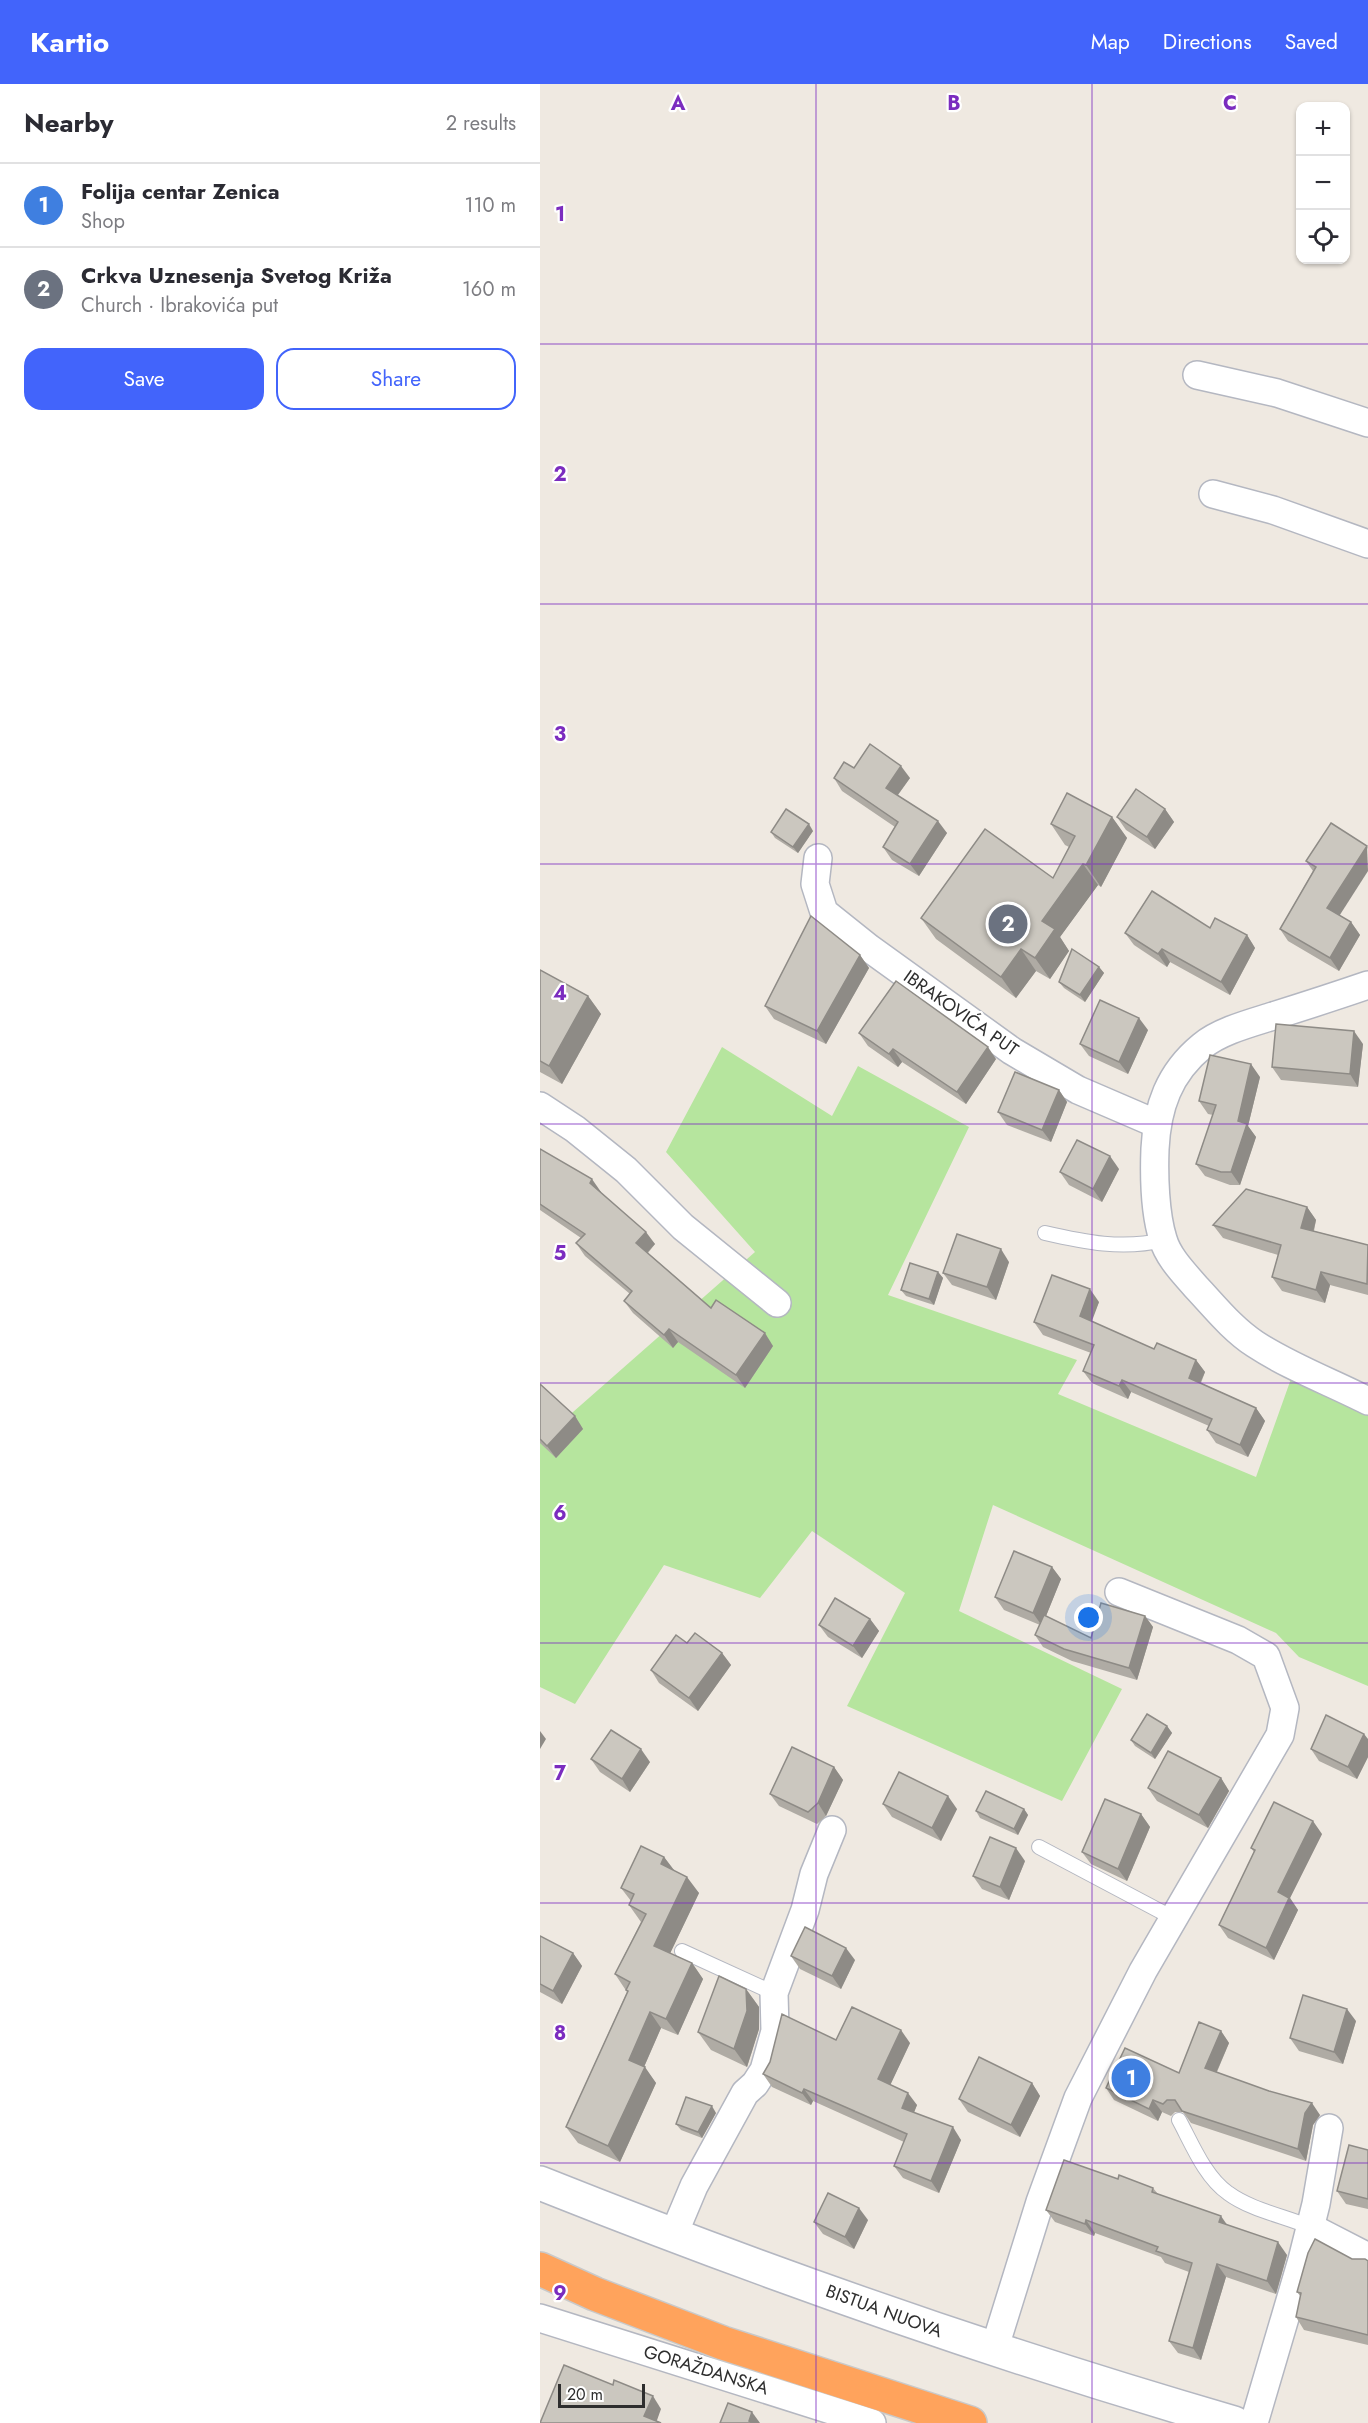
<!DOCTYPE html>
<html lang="en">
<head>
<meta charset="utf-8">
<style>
	:root { --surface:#fff; --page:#f7f7f7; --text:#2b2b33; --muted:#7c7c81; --line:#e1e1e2; --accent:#4264fb }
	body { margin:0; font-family:Jost,sans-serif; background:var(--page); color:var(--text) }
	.controls { position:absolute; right:18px; top:18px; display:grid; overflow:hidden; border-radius:12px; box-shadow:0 2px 4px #0004 }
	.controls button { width:54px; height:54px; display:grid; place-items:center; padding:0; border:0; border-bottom:2px solid var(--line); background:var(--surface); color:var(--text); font:30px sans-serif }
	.scale { position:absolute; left:18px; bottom:15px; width:87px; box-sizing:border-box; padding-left:6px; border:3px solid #2e2e2e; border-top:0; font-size:16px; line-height:21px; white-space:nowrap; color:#2e2e2e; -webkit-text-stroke:4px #fff; paint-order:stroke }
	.you { position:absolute; left:549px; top:1534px; width:21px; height:21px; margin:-15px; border:4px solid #fff; border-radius:50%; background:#1a73e8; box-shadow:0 0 0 9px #1a73e833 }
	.badge { display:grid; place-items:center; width:39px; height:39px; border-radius:50%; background:var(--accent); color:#fff; font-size:20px; font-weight:700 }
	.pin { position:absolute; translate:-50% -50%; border:3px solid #fff; box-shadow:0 2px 6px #0006 }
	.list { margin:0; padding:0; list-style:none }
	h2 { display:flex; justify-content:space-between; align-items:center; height:78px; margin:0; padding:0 24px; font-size:26px }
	h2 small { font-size:20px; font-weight:400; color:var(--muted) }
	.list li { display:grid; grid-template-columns:39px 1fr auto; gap:18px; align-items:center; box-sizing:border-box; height:84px; padding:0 24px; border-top:2px solid var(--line) }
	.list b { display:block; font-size:22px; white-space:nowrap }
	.list p { margin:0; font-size:20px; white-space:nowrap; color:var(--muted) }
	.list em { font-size:20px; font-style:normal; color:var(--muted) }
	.actions { display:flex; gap:12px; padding:18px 24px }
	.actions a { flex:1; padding:14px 0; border:2px solid var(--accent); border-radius:18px; text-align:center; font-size:21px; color:var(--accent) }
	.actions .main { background:var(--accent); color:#fff }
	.icon { flex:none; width:33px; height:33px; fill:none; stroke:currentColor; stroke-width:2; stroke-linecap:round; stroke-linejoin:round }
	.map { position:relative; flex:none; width:828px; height:2339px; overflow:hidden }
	header { display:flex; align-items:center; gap:36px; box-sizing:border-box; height:84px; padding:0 30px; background:var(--accent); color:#fff }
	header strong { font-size:28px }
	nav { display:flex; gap:33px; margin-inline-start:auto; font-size:21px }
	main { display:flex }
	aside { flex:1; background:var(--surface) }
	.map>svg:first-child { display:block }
	.green { fill:#b6e59e }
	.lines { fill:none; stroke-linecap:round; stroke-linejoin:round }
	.lane-casing { stroke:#b4b7c1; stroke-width:16 }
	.street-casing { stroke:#b4b7c1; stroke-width:30 }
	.secondary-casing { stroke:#b4b7c1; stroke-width:36 }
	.highway-casing { stroke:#c9c9c9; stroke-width:36 }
	.lane { stroke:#fff; stroke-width:14 }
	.street { stroke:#fff; stroke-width:27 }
	.secondary { stroke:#fff; stroke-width:33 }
	.highway { stroke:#ffa35c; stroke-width:33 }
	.wall { fill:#afaba4 }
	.shaded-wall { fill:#8e8b86 }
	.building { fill:#cbc7bf; stroke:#8e8b86; stroke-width:1.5 }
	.grid { fill:none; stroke:#7b2cbf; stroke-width:1.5; stroke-opacity:0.55 }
	.labels { text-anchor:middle; stroke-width:4.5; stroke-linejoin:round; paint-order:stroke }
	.street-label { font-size:18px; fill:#2e2e2e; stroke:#fff }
	.grid-label { font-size:20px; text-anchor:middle; font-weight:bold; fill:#7b2cbf; stroke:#fff; stroke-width:4.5; stroke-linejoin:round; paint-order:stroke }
</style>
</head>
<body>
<header>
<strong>Kartio</strong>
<nav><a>Map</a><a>Directions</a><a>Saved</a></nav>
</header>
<main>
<aside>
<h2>Nearby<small>2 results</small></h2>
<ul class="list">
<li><span class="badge" style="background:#3f7fe0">1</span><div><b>Folija centar Zenica</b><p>Shop</p></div><em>110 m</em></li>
<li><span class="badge" style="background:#6b7280">2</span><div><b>Crkva Uznesenja Svetog Križa</b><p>Church · Ibrakovića put</p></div><em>160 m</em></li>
</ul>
<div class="actions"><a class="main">Save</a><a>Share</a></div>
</aside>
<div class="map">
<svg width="828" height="2339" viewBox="0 0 828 2339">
	<rect width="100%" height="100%" fill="#efe9e1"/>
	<polygon class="green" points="182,963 292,1032 318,982 429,1043 348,1211 537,1276 518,1310 716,1393 757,1278 828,1321 828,1602 759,1573 736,1549 453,1421 419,1527 582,1605 522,1717 307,1622 365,1509 272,1447 220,1514 124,1481 35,1620 0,1603 0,1346 8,1350 215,1168 126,1068"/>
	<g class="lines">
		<defs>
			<g id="lane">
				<path d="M505 1149C544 1158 583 1166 623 1156"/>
				<polyline points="499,1763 633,1834"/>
				<polyline points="142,1867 234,1909"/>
				<path d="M639 2036C652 2060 665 2093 688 2109 711 2126 744 2132 770 2143"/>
			</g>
			<g id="street">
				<polyline points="657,291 737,309 828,339"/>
				<polyline points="673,410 733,426 828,460"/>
				<polyline points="278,774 275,800 284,828 329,864 472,967 538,1006 617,1040"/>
				<path d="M828 901C796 912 765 922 733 932 711 939 680 947 662 962 629 989 617 1023 615 1065 614 1091 615 1130 623 1155 628 1173 644 1189 656 1203 674 1222 692 1245 715 1260 750 1283 791 1298 828 1317"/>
				<polyline points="0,1022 35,1045 86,1086 143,1143 237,1219"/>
				<polyline points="770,2143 828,2173"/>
				<polyline points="133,2152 154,2102 205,2009 215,2000 224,1986 235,1947 234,1909 265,1826 274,1790 292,1746"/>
				<polyline points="0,2234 332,2339"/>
				<polyline points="454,2266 500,2118 538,2014 603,1887 740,1651 745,1624 726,1572 698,1556 579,1508"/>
				<polyline points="714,2339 762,2176 776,2120 789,2044"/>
			</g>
			<path id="secondary" d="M0 2099C228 2190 459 2271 694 2339"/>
			<polyline id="highway" points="0,2185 55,2210 183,2259 430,2339"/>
		</defs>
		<use href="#lane" class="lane-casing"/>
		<use href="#street" class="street-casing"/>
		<use href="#secondary" class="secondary-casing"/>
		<use href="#highway" class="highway-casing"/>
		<use href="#lane" class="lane"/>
		<use href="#street" class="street"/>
		<use href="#secondary" class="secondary"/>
		<use href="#highway" class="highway"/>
	</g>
	<g class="wall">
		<polygon points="314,684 370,694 358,711 407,749 379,792 352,776 343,763 355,743 302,707 294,694"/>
		<polygon points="625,725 634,738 615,765 586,746 577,733"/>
		<polygon points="572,733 587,754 561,803 558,801 520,853 529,867 510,895 496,887 476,914 396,855 381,834 513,794 529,763 525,761 511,740"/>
		<polygon points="273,747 258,769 235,754 231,748"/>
		<polygon points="828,763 799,831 811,838 820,851 799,887 748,857 740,845 773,787 766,777"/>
		<polygon points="670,844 707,851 715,864 690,911 630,878 627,883 594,861 585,849"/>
		<polygon points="320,871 329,884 286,960 234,935 225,922"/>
		<polygon points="559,883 564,889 545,918 524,904 519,898"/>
		<polygon points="0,886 48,912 61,930 22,1000 0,988"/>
		<polygon points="608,946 588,990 549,972 540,960"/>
		<polygon points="319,949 456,975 426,1020 362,978 358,983 328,962"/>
		<polygon points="823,960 818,1003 741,996 732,983"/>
		<polygon points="720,993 708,1042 716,1053 700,1101 690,1101 665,1092 656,1080 673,1031 668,1030 659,1017"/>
		<polygon points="519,1006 527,1018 511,1058 467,1041 458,1028"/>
		<polygon points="0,1065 61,1108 60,1108 115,1160 108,1169 171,1224 233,1262 205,1304 138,1258 133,1264 93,1229 84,1217 90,1210 45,1172 36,1159 41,1154 0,1126"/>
		<polygon points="579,1085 562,1118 529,1101 520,1088"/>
		<polygon points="767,1123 776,1136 774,1147 828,1161 828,1211 790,1201 785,1219 742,1207 732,1193 738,1171 683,1154 673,1141"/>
		<polygon points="469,1178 456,1216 412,1201 403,1189"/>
		<polygon points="398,1188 403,1194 394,1221 366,1212 361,1206"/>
		<polygon points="559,1218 551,1237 614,1265 656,1276 665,1288 661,1299 716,1324 725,1337 708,1373 676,1359 667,1346 669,1342 591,1308 588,1315 552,1299 543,1287 551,1269 503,1251 494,1238"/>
		<polygon points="0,1300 35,1332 43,1345 16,1374 0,1359"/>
		<polygon points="512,1483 521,1495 506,1532 551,1554 605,1532 613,1543 597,1596 532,1577 503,1563 495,1551 500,1541 464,1526 455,1513"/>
		<polygon points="330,1535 339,1547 322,1574 288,1553 279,1541"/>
		<polygon points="147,1559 182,1569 191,1581 158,1627 119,1599 111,1586"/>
		<polygon points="627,1642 632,1649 615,1675 595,1662 591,1656"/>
		<polygon points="828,1655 828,1673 817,1695 779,1677 771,1665"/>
		<polygon points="51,1675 110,1678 90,1708 60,1688"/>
		<polygon points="294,1683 303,1696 286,1732 277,1740 239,1722 230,1710"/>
		<polygon points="681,1694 689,1707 668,1744 617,1717 608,1704"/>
		<polygon points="343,1720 417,1725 401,1757 352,1733"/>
		<polygon points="484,1725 488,1731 478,1751 440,1734 436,1727"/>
		<polygon points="601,1730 610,1743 587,1797 551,1780 542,1768"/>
		<polygon points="782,1750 750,1814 758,1826 734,1876 688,1854 679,1841 714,1768 711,1764"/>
		<polygon points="124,1773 134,1786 159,1809 130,1869 152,1879 163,1895 138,1951 121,1944 104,1983 116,1999 80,2078 38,2059 26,2043 87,1908 75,1890 101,1838 89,1821 91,1817 81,1804"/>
		<polygon points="485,1777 469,1816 442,1805 433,1792"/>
		<polygon points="0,1852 33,1869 42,1882 22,1920 0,1908"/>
		<polygon points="251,1872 315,1876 301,1905 260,1885"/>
		<polygon points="206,1905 219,1923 219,1945 207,1983 171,1966 158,1948"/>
		<polygon points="816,1937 803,1980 759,1967 750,1954"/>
		<polygon points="681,1947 689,1959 677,1988 780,2031 773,2041 766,2077 651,2039 643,2028 635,2028 631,2032 622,2028 618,2037 574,2016 566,2004 639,1989"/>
		<polygon points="296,1956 370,1959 350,2001 377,2021 374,2028 421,2056 399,2109 363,2094 354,2082 364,2058 273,2017 271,2021 232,2003 223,1990"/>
		<polygon points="492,1999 500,2012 480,2053 428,2028 419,2015"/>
		<polygon points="176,2029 162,2054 141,2046 136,2040"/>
		<polygon points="828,2066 828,2125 806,2120 797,2107"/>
		<polygon points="578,2095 613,2104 618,2110 687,2141 747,2171 736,2210 686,2193 661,2276 638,2269 629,2257 649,2188 625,2179 621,2173 555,2149 554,2152 515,2138 506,2126"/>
		<polygon points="328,2136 314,2165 283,2150 274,2138"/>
		<polygon points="812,2175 828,2177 828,2261 764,2246 756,2233 761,2213 757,2208"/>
	</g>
	<g class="shaded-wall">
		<polygon points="361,682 370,694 354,716 346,704"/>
		<polygon points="625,725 634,738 615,765 607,753"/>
		<polygon points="572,733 587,754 561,803 546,781"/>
		<polygon points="398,737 407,749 379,792 370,780"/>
		<polygon points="269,740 273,747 258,769 253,763"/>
		<polygon points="827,762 828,787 796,837 787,824"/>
		<polygon points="543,780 558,801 520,853 529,867 510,895 495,874 502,837"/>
		<polygon points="811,838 820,851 799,887 790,874"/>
		<polygon points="707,851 715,864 690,911 681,898"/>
		<polygon points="481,865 496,887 476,914 461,893"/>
		<polygon points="622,865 630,878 627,883 618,870"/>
		<polygon points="320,871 329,884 286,960 277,947"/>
		<polygon points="559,883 564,889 545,918 540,911"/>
		<polygon points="48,912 61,930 22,1000 9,982"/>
		<polygon points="599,934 608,946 588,990 579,978"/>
		<polygon points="814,947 823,960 818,1003 810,990"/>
		<polygon points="448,963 456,975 426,1020 417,1008"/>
		<polygon points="353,965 362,978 358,983 349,970"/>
		<polygon points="711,980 720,993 708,1042 716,1053 700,1101 691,1088 698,1037"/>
		<polygon points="519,1006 527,1018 511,1058 502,1046"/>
		<polygon points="570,1072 579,1085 562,1118 553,1105"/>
		<polygon points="52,1095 61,1108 58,1112 50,1099"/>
		<polygon points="767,1123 776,1136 771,1157 761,1144"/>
		<polygon points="106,1148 115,1160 105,1171 96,1159"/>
		<polygon points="461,1165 469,1178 456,1216 447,1203"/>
		<polygon points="398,1188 403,1194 394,1221 389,1215"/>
		<polygon points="781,1188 790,1201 785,1219 776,1206"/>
		<polygon points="550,1205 559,1218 549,1245 540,1232"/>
		<polygon points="129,1245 138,1258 133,1264 124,1251"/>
		<polygon points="225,1249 233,1262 205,1304 196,1291"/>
		<polygon points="656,1276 665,1288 657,1306 649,1294"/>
		<polygon points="582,1296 591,1308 588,1315 579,1302"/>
		<polygon points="716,1324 725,1337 708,1373 700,1361"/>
		<polygon points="35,1332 43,1345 16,1374 7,1362"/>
		<polygon points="512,1483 521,1495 502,1542 493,1529"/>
		<polygon points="605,1532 613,1543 597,1596 589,1584"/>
		<polygon points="330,1535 339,1547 322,1574 313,1562"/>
		<polygon points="182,1569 191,1581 158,1627 149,1614"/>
		<polygon points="627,1642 632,1649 615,1675 611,1669"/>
		<polygon points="0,1647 6,1655 0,1665"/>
		<polygon points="824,1650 828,1655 828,1673 817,1695 808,1683"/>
		<polygon points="101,1665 110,1678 90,1708 82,1695"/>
		<polygon points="294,1683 303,1696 286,1732 278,1719"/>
		<polygon points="681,1694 689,1707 668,1744 659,1731"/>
		<polygon points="408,1712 417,1725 401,1757 392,1744"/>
		<polygon points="484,1725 488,1731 478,1751 474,1745"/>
		<polygon points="601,1730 610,1743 587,1797 578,1785"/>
		<polygon points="773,1737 782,1750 750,1814 758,1826 734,1876 726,1864 738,1808"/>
		<polygon points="476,1764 485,1777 469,1816 460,1803"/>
		<polygon points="124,1773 136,1789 121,1780"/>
		<polygon points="147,1793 159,1809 126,1878 114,1862"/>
		<polygon points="306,1864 315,1876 301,1905 292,1892"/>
		<polygon points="33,1869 42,1882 22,1920 13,1907"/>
		<polygon points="152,1879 163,1895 138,1951 126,1935"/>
		<polygon points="206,1905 219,1923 219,1945 207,1983 194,1965"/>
		<polygon points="807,1925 816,1937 803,1980 794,1968"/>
		<polygon points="110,1928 121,1944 100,1992 89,1976"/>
		<polygon points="361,1946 370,1959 347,2008 338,1995"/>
		<polygon points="681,1947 689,1959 673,1996 665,1984"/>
		<polygon points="105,1983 116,1999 80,2078 68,2062"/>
		<polygon points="492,1999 500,2012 480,2053 471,2041"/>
		<polygon points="264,2005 273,2017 271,2021 262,2009"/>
		<polygon points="368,2009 377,2021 371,2036 362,2024"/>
		<polygon points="613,2016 622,2028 618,2037 609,2025"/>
		<polygon points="772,2019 780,2031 773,2041 766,2077 758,2065 765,2029"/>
		<polygon points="172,2022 176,2029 162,2054 158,2048"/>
		<polygon points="413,2043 421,2056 399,2109 391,2097"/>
		<polygon points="319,2124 328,2136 314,2165 305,2153"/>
		<polygon points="681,2132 690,2145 679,2138"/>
		<polygon points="546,2136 555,2149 554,2152 545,2140"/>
		<polygon points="738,2158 747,2171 736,2210 727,2197"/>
		<polygon points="677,2180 686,2193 661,2276 653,2264"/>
		<polygon points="113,2312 121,2325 116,2339 104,2332"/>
		<polygon points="212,2328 220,2339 210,2339 209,2337"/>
	</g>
	<g class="building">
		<polygon points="330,660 361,682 346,704 398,737 370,780 343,763 358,738 294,694 304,678 314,684"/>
		<polygon points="596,705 625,725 607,753 577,733"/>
		<polygon points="527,709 572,733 546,781 543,780 502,837 515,845 495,874 481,865 461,893 381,834 445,745 513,794 535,752 511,740"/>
		<polygon points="246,725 269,740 253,763 231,748"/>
		<polygon points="791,739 827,762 787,824 811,838 790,874 740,845 776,783 766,777"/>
		<polygon points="612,807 670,844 675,834 707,851 681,898 622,865 618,870 585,849"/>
		<polygon points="271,832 320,871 277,947 225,922"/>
		<polygon points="532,865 559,883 540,911 519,898"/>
		<polygon points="0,886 48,912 9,982 0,977"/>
		<polygon points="356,897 448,963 417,1008 353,965 349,970 319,949"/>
		<polygon points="560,916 599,934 579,978 540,960"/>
		<polygon points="736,940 814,947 810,990 732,983"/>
		<polygon points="670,971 711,980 698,1037 707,1040 691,1088 681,1088 656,1080 676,1021 659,1017"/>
		<polygon points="475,988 519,1006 502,1046 458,1028"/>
		<polygon points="537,1056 570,1072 553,1105 520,1088"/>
		<polygon points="0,1065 52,1095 50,1099 106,1148 96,1159 171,1224 176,1216 225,1249 196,1291 129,1245 124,1251 84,1217 92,1207 36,1159 45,1150 0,1120"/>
		<polygon points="706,1105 767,1123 761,1144 828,1161 827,1200 781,1188 776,1206 732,1193 741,1161 673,1141"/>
		<polygon points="417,1150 461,1165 447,1203 403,1189"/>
		<polygon points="370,1179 398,1188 389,1215 361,1206"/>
		<polygon points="512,1191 550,1205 540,1232 614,1265 617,1259 656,1276 649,1294 716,1324 700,1361 667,1346 672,1335 582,1296 579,1302 543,1287 554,1261 494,1238"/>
		<polygon points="0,1300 35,1332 7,1362 0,1355"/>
		<polygon points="474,1467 512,1483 493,1529 455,1513"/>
		<polygon points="295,1514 330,1535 313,1562 279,1541"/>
		<polygon points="561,1519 605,1532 589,1584 524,1565 495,1551 504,1531 551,1554"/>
		<polygon points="155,1549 182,1569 149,1614 111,1586 136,1551 147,1559"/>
		<polygon points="607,1630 627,1642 611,1669 591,1656"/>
		<polygon points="786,1631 824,1650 808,1683 771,1665"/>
		<polygon points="71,1646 101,1665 82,1695 51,1675"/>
		<polygon points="252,1663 294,1683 278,1719 268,1728 230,1710"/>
		<polygon points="628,1667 681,1694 659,1731 608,1704"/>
		<polygon points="359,1688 408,1712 392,1744 343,1720"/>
		<polygon points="446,1707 484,1725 474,1745 436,1727"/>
		<polygon points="565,1715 601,1730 578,1785 542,1768"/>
		<polygon points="734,1718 773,1737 738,1808 749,1814 726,1864 679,1841 715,1766 711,1764"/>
		<polygon points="450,1753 476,1764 460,1803 433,1792"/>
		<polygon points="101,1762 124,1773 121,1780 147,1793 114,1862 152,1879 126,1935 110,1928 89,1976 105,1983 68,2062 26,2043 88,1907 86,1906 90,1898 75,1890 106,1830 89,1821 94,1810 81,1804"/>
		<polygon points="265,1843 306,1864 292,1892 251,1872"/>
		<polygon points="0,1852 33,1869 13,1907 0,1900"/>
		<polygon points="179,1892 206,1905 207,1927 194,1965 158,1948"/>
		<polygon points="763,1911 807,1925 794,1968 750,1954"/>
		<polygon points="312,1923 361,1946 338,1995 368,2009 362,2024 413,2043 391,2097 354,2082 367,2050 264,2005 262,2009 223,1990 230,1978 242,1930 296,1956"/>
		<polygon points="659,1938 681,1947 665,1984 729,2007 772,2019 765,2029 758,2065 642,2027 635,2016 627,2016 623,2020 613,2016 609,2025 566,2004 585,1964 639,1989"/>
		<polygon points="439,1973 492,1999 471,2041 419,2015"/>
		<polygon points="146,2013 172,2022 158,2048 136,2040"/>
		<polygon points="809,2061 828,2066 828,2115 797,2107"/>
		<polygon points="524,2076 578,2095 579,2091 613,2104 612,2108 681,2132 679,2138 738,2158 727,2197 677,2180 653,2264 629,2257 652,2179 616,2167 618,2163 546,2136 545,2140 506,2126"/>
		<polygon points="288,2109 319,2124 305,2153 274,2138"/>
		<polygon points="775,2155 812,2175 825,2175 828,2177 828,2251 756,2233 761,2209 757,2208 768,2169"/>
		<polygon points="24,2281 73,2301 74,2296 113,2312 104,2332 121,2339 0,2339"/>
		<polygon points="188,2319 212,2328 209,2337 214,2339 180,2339"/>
	</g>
	<path class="grid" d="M276 0V2339M552 0V2339M0 260H828M0 520H828M0 780H828M0 1040H828M0 1299H828M0 1559H828M0 1819H828M0 2079H828"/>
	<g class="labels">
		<g class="street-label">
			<text transform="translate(421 929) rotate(35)" y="6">IBRAKOVIĆA PUT</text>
			<text transform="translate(344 2227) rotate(20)" y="6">BISTUA NUOVA</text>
			<text transform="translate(166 2286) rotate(17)" y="6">GORAŽDANSKA</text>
		</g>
	</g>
	<g class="grid-label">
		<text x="138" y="26">A</text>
		<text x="414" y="26">B</text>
		<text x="690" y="26">C</text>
		<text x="20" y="137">1</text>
		<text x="20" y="397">2</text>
		<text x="20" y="657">3</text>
		<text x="20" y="916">4</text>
		<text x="20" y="1176">5</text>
		<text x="20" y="1436">6</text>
		<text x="20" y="1696">7</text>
		<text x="20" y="1956">8</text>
		<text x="20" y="2216">9</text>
	</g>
</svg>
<div class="controls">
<button>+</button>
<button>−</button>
<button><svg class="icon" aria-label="locate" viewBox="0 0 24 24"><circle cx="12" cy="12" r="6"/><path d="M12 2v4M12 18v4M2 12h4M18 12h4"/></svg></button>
</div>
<div class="scale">20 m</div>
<div class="you"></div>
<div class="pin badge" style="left:591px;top:1994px;background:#3f7fe0">1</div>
<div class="pin badge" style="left:468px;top:840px;background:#6b7280">2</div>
</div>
</main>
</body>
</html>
